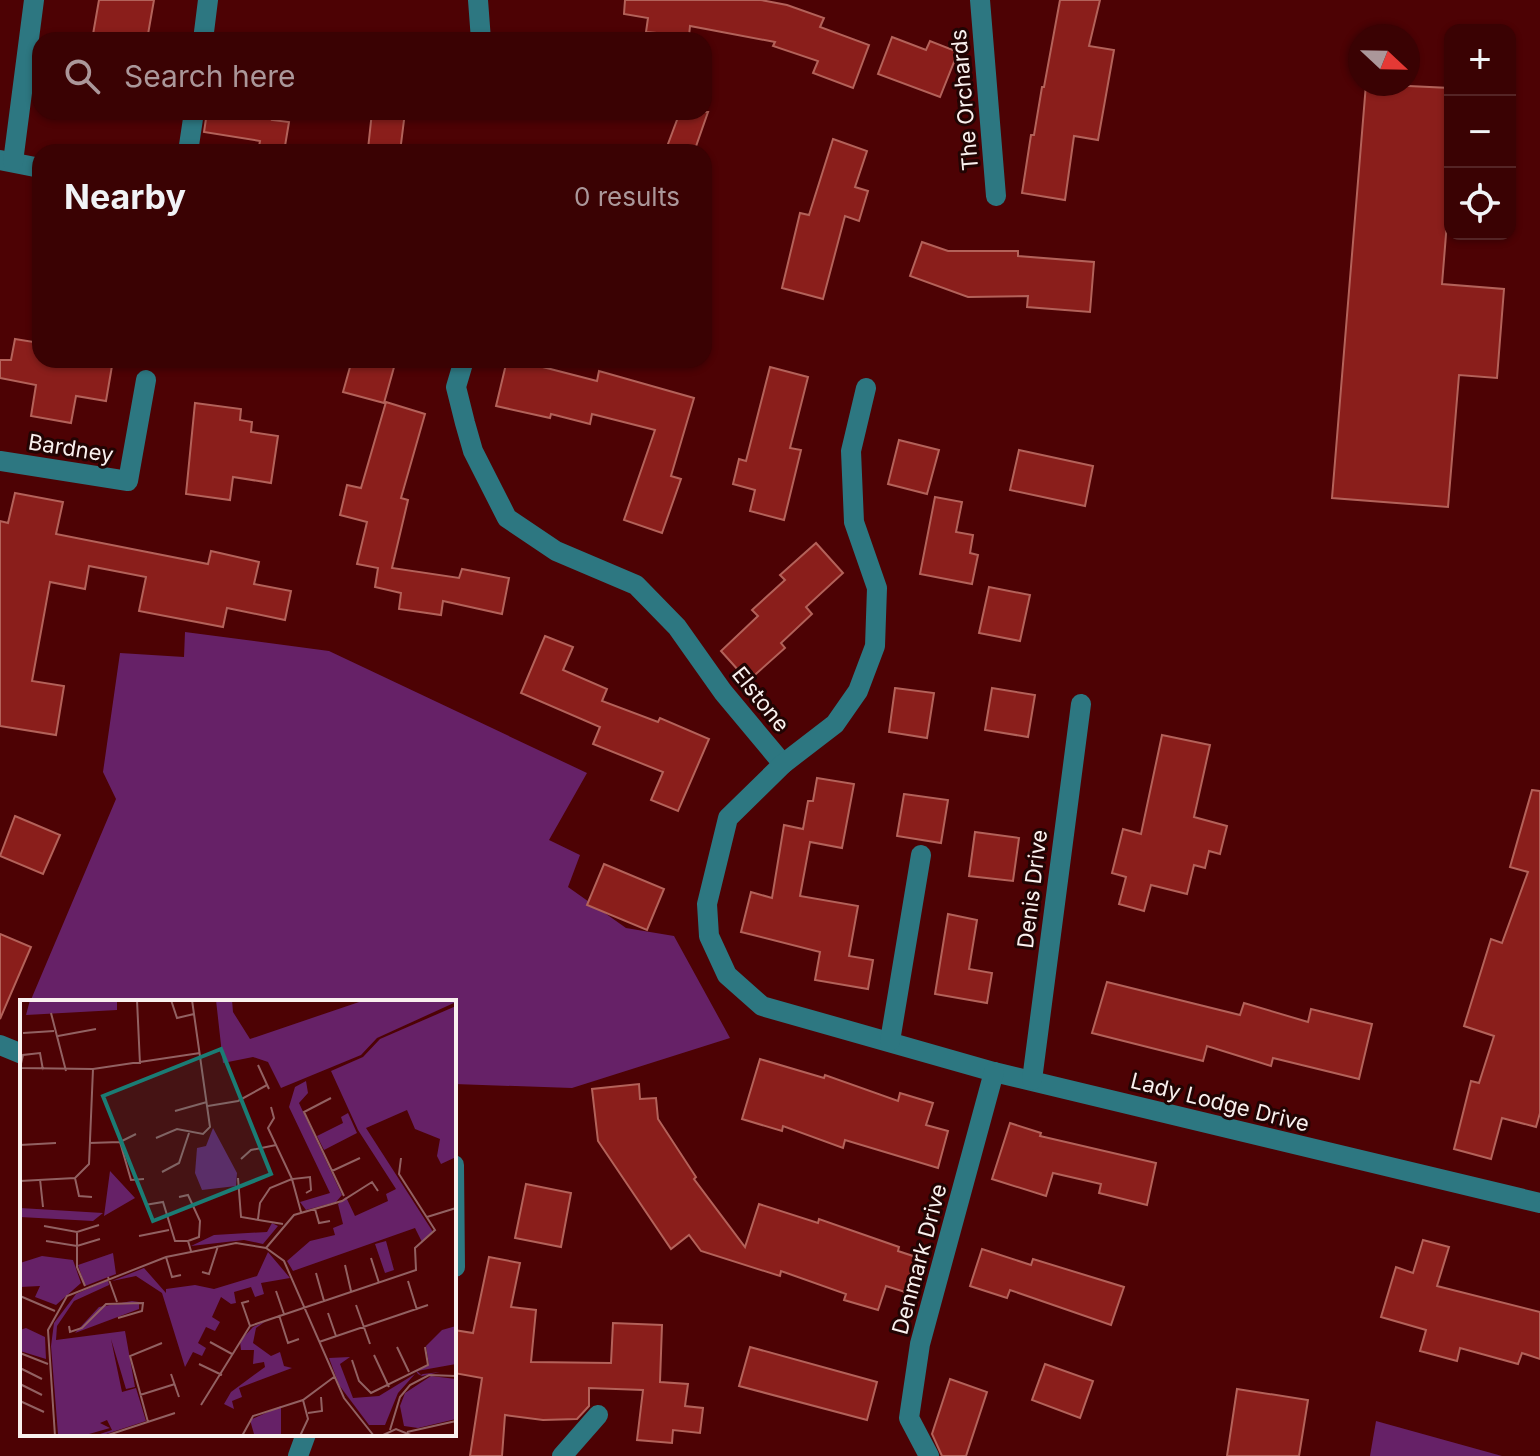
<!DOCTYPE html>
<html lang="en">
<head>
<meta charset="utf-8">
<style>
	:root { --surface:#3a0203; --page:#451012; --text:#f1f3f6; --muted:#ab979a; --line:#542425 }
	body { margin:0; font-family:Inter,sans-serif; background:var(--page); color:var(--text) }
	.controls { position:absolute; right:24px; top:24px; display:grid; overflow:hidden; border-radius:16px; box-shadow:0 2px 6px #0004 }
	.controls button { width:72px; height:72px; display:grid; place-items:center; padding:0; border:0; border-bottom:2px solid var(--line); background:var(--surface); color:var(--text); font:40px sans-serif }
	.compass { position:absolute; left:1348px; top:24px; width:72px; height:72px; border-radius:50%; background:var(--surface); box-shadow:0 2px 6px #0004; rotate:112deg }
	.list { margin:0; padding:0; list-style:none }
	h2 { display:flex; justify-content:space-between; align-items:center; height:104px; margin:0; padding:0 32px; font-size:34px }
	h2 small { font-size:26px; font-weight:400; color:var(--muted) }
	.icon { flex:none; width:44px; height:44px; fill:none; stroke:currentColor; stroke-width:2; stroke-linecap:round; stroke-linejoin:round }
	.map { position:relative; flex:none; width:1540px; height:1456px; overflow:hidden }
	.search { position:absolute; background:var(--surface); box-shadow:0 2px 6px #0004; left:32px; top:32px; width:680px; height:88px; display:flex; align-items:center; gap:20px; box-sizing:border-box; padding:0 28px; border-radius:24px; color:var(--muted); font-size:30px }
	.panel { position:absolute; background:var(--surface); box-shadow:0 2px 6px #0004; left:32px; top:144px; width:680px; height:224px; border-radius:24px }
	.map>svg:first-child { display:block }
	.green { fill:#662167 }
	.building { fill:#8a1e1b; stroke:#b3625a; stroke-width:2 }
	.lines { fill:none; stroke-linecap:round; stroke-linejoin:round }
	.minor { stroke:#2d7781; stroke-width:20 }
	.labels { text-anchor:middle; stroke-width:6; stroke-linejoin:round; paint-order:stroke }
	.street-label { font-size:22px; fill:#f9f0ee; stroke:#210403 }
	.inset-road { fill:none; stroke:#926162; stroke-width:2 }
	.view { fill:#1b7c74; fill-opacity:0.15; stroke:#1b7c74; stroke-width:4 }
	.inset-edge { fill:none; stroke:#f9f0ee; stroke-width:4 }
</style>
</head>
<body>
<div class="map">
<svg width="1540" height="1456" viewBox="0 0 1540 1456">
	<rect width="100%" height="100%" fill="#4d0204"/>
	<g class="green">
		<polygon points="185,632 329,651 587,773 549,840 580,855 568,887 626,928 674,936 730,1038 572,1088 454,1084 454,1002 30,1002 116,799 103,772 120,653 184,657"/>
		<polygon points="1376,1421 1502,1456 1370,1456"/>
	</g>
	<g class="building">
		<polygon points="99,0 154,0 147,40 92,40"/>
		<polygon points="625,0 761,0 787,5 824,18 820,27 869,45 853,88 813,73 818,61 773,46 775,42 690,26 689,36 646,32 648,18 624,14"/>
		<polygon points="1060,0 1100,0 1089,46 1114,50 1098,140 1074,136 1065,200 1022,193 1031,135 1034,135 1042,87 1044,87"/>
		<polygon points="892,37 926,50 930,41 958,52 940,97 878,74"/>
		<polygon points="1366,84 1450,88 1450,185 1442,284 1504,289 1497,378 1459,375 1448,507 1332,498"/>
		<polygon points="207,112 274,112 272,120 289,122 284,152 258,152 260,141 204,132"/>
		<polygon points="372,112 405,112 400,152 368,149"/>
		<polygon points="680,112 708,112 694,152 665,152"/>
		<polygon points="833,139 867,151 855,187 868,191 859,221 845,216 823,299 782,288 800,213 809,215"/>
		<polygon points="922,242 948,251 1018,251 1018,256 1094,262 1090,312 1027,307 1028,296 968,297 910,276"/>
		<polygon points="15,339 40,343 40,360 113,360 106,401 76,396 71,423 31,416 36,385 0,378 0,360 11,360"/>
		<polygon points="352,360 396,360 384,403 343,392"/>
		<polygon points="507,360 537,360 535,365 597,381 599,371 694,398 671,476 681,479 662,533 624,520 655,430 592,414 590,424 551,414 550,418 496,406"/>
		<polygon points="770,367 808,377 790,448 801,450 784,520 750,511 755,490 733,484 739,459 746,461"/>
		<polygon points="386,402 425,414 401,498 408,500 392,568 459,578 462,569 509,578 502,614 443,601 441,615 399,609 401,593 375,587 378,568 357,564 367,522 340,515 347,485 361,488"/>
		<polygon points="195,403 241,409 240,420 252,422 251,432 278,436 271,483 233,477 230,500 186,494"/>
		<polygon points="899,440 939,450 927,494 888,484"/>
		<polygon points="1019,450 1093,466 1085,506 1010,490"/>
		<polygon points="15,493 63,502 56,534 208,564 211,551 259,562 254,584 291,591 285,620 227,608 223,627 139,611 146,577 89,566 85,589 50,582 32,681 64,686 56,735 0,726 0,521 8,523"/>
		<polygon points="935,497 962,502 956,532 973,535 970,553 978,555 972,584 920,574"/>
		<polygon points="816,543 843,573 806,607 812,614 781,643 785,648 748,681 721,651 758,616 752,610 785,580 780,575"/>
		<polygon points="989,587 1030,595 1020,641 979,633"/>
		<polygon points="545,636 573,647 563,670 607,689 602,701 658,722 660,718 709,739 678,811 651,800 663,772 593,744 600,727 521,693"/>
		<polygon points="895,688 934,693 927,738 889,732"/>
		<polygon points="992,688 1035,695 1028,737 985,730"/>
		<polygon points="1162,735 1210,745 1194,817 1227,826 1220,854 1209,851 1205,868 1194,865 1187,894 1151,885 1144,911 1119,904 1126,877 1112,873 1123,829 1141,834"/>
		<polygon points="817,778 854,784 842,848 810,842 800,896 858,906 849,956 873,960 868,989 815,980 820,952 741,932 751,892 772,898 784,825 803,829 808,801 813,801"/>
		<polygon points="1532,790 1540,791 1540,1113 1536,1127 1502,1118 1491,1159 1454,1149 1471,1081 1479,1083 1494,1036 1464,1026 1491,939 1502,943 1528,872 1510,867"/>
		<polygon points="904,794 948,800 941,843 897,836"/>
		<polygon points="15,816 60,835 43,874 0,856"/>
		<polygon points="975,832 1019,838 1013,881 969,876"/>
		<polygon points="604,864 664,889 647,930 587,905"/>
		<polygon points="948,914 977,920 969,969 992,973 987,1003 935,994"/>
		<polygon points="0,934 31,947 0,1019"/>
		<polygon points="1107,982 1240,1015 1244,1003 1308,1022 1311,1009 1372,1024 1359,1079 1273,1058 1271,1066 1207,1046 1203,1061 1092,1033"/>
		<polygon points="760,1059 824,1078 825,1075 898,1101 900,1093 933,1103 926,1125 948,1131 938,1168 845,1140 843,1148 783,1126 782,1131 742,1119"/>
		<polygon points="639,1084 640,1099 656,1098 658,1119 696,1177 694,1179 745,1247 759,1204 818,1223 819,1219 899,1247 898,1251 916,1257 905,1292 886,1286 878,1310 844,1300 846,1294 781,1271 780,1276 701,1251 689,1235 671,1249 598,1141 592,1089"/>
		<polygon points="1010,1123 1041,1133 1040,1136 1156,1163 1147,1205 1099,1193 1101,1184 1053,1173 1046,1196 992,1179"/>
		<polygon points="526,1184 571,1193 561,1247 515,1238"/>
		<polygon points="1423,1240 1449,1247 1437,1286 1540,1312 1540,1359 1522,1353 1518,1364 1460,1348 1457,1361 1420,1351 1426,1330 1381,1317 1396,1267 1413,1273"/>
		<polygon points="982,1249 1031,1265 1033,1259 1124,1287 1111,1325 1010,1290 1007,1298 970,1286"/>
		<polygon points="489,1257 520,1263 511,1307 536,1310 531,1362 611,1363 613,1323 662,1325 660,1382 688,1384 685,1406 703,1408 700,1433 673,1430 672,1443 637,1440 643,1390 589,1388 589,1406 577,1419 543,1420 505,1415 502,1456 470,1456 482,1378 454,1373 454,1330 473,1333"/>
		<polygon points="750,1347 877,1382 867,1420 739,1386"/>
		<polygon points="1045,1364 1093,1381 1080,1418 1032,1400"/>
		<polygon points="950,1379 987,1392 966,1456 942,1456 932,1434"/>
		<polygon points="1237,1389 1308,1400 1299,1456 1227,1456"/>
	</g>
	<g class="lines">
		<g class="minor">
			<polyline points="478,0 481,40"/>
			<polyline points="980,0 996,196"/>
			<polyline points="203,40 208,0"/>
			<polyline points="188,152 194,112"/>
			<polyline points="0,160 40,168"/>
			<polyline points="13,162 34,0"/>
			<polyline points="464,360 456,387 465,423 473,451 507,518 556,551 636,585 677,627 723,692 783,764"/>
			<polyline points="866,388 851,451 854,522 877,588 875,646 858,691 835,724 783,764 728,818 707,904 709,936 727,975 762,1006 994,1072 1540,1203"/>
			<polyline points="0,461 128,481 146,380"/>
			<polyline points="890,1041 921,855"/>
			<polyline points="0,1045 22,1054"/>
			<polyline points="1032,1080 1081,704"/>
			<polyline points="454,1165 455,1267"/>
			<polyline points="298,1456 306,1434"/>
			<polyline points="562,1456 598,1415"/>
			<polyline points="929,1456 909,1418 920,1344 994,1072"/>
		</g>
	</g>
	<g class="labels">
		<g class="street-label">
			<text transform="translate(964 100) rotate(-95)" y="8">The Orchards</text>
			<text transform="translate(71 448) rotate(9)" y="8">Bardney</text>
			<text transform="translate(761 699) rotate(51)" y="8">Elstone</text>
			<text transform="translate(1032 889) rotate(-83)" y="8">Denis Drive</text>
			<text transform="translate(1220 1102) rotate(14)" y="8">Lady Lodge Drive</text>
			<text transform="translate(919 1259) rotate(-75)" y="8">Denmark Drive</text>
		</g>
	</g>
	<g transform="translate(20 1000)">
		<rect width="436" height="436" fill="#4d0204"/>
		<path d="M10 0H97V10L6 15ZM196 0H212L213 12 230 39 345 0 436 2 357 38 341 55 261 88 248 62 233 57 203 63ZM436 6V157L421 164 417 156 420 139 395 129 387 110 346 128 413 232 402 242 395 228 273 271 267 261 290 241 315 235 313 228 323 224 318 204 326 197 335 216 368 201 366 194 376 189 338 130 311 71 343 57 360 39ZM286 81 288 93 279 103 322 195 316 202 286 210 280 202 310 193 269 107 275 87ZM328 113 337 133 304 150 297 136 323 123 321 117ZM193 128 217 173 216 186 182 190 175 173 177 148 186 146ZM90 171 115 198 84 216ZM0 208 83 213 73 221 0 217ZM252 223 258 226 243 244 224 240 171 246 194 235 247 232ZM366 241 374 270 365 273 355 244ZM248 252 270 278 241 283 244 294 235 297 231 287 214 292 216 303 211 304 201 297 192 317 200 322 195 331 186 327 178 343 186 348 182 356 173 352 165 367 142 293 116 276 92 281 124 268 146 293V289L175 285 194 289 237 276ZM93 253 96 274 65 286 58 265ZM22 256 53 260 61 283 36 305 15 297 20 286 0 287V263ZM88 280 89 285 54 301 37 326 36 340 105 331 115 387 106 389 91 339 102 392 116 388 126 421 80 436H74L92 430 87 420 80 423 90 428 69 434H38L31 346 34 323 56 294ZM112 301 119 302V309L55 333 79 307ZM246 321 236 328 233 343 251 356 260 352 264 366 272 368 219 388 222 397 212 401 214 409 204 404 211 392 245 367 244 362 233 364 234 350H221L220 341 233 327ZM436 326V364L397 371 401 375 403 374 420 372 436 374 420 372 402 376 398 374 396 371 409 365 406 346 422 330ZM6 328 25 337 26 359 0 351V330ZM330 357 320 364 333 398 359 396 395 374 378 393 365 425H349L319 385 309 358ZM411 376 436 379V419L398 428 384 426 380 406 385 393ZM261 406V436L234 434 230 420Z" fill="#662167"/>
		<path class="inset-road" d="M117 0 120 64M151 0 157 18 174 14M31 13 46 71M3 33 34 31M38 36 76 29M238 65 249 89M0 68 73 69 180 53M0 68 3 55 20 53 23 70M311 98 284 112 324 196M188 106 218 101 247 85M155 111 187 102M136 138 157 129 183 134 190 127 172 0M100 142 111 180 124 179M69 143 100 142 116 134M0 145 36 143M221 159 231 150 256 145M312 171 340 158M142 172 159 163 169 133M55 178 69 164 73 69M55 178 59 196 72 197M218 178 221 217 263 224M20 179 23 207M0 181 55 178M159 197 168 195 180 221 179 237 168 241M125 205 143 202 155 241H168L171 251M295 209 299 223 310 221M281 212 272 179 290 177 291 190 286 193M407 217 436 208M238 219 240 203 250 188 272 179 248 128 254 118 251 107M24 226 57 232 79 225M57 232V267L65 286M119 236 149 230M26 241 57 246 80 239M246 248 274 215 322 201 352 182 358 191M146 257 152 277 161 275M351 258 359 283M325 265 331 291M182 272 189 274 198 246M296 273 304 301M88 277 97 302M388 281 397 310M256 291 264 314M0 296 35 311M229 301 222 303 230 326M336 305 350 344M308 313 316 336M259 315 268 343 279 339M49 326 50 332 62 328 86 304 123 303 122 311 98 318M190 342 212 354M299 342 408 305M377 347 389 372M0 353 28 364M354 355 369 387M332 360 339 381 351 393 408 365 405 347M179 364 202 375M0 368 22 379M151 374 159 397M0 384 22 395M120 395 155 384M0 401 24 412M181 405 230 326 396 270 395 248 415 230 379 174 381 158M288 413 302 411 301 397M128 422 110 356 142 343M370 430 380 397 390 385 409 375 436 376M387 432 436 421M35 436 28 330 47 296 146 257 216 243 246 248 264 261 324 398 354 436M85 436 155 413M222 436 233 416 283 400 314 377M280 436 288 419 283 400M361 436 376 429 393 436"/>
		<path class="view" d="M201 49 251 174 133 221 83 96Z"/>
		<rect width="436" height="436" class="inset-edge"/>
	</g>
</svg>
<div class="controls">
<button>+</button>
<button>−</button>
<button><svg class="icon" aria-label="locate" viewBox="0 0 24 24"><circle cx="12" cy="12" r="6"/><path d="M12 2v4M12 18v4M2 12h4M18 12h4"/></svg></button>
</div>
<svg class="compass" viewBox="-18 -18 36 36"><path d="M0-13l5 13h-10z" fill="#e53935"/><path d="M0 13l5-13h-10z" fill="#ab979a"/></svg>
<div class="search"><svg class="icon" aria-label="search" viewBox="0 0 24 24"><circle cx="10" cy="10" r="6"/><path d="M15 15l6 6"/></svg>Search here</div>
<section class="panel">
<h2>Nearby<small>0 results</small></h2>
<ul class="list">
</ul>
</section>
</div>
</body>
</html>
